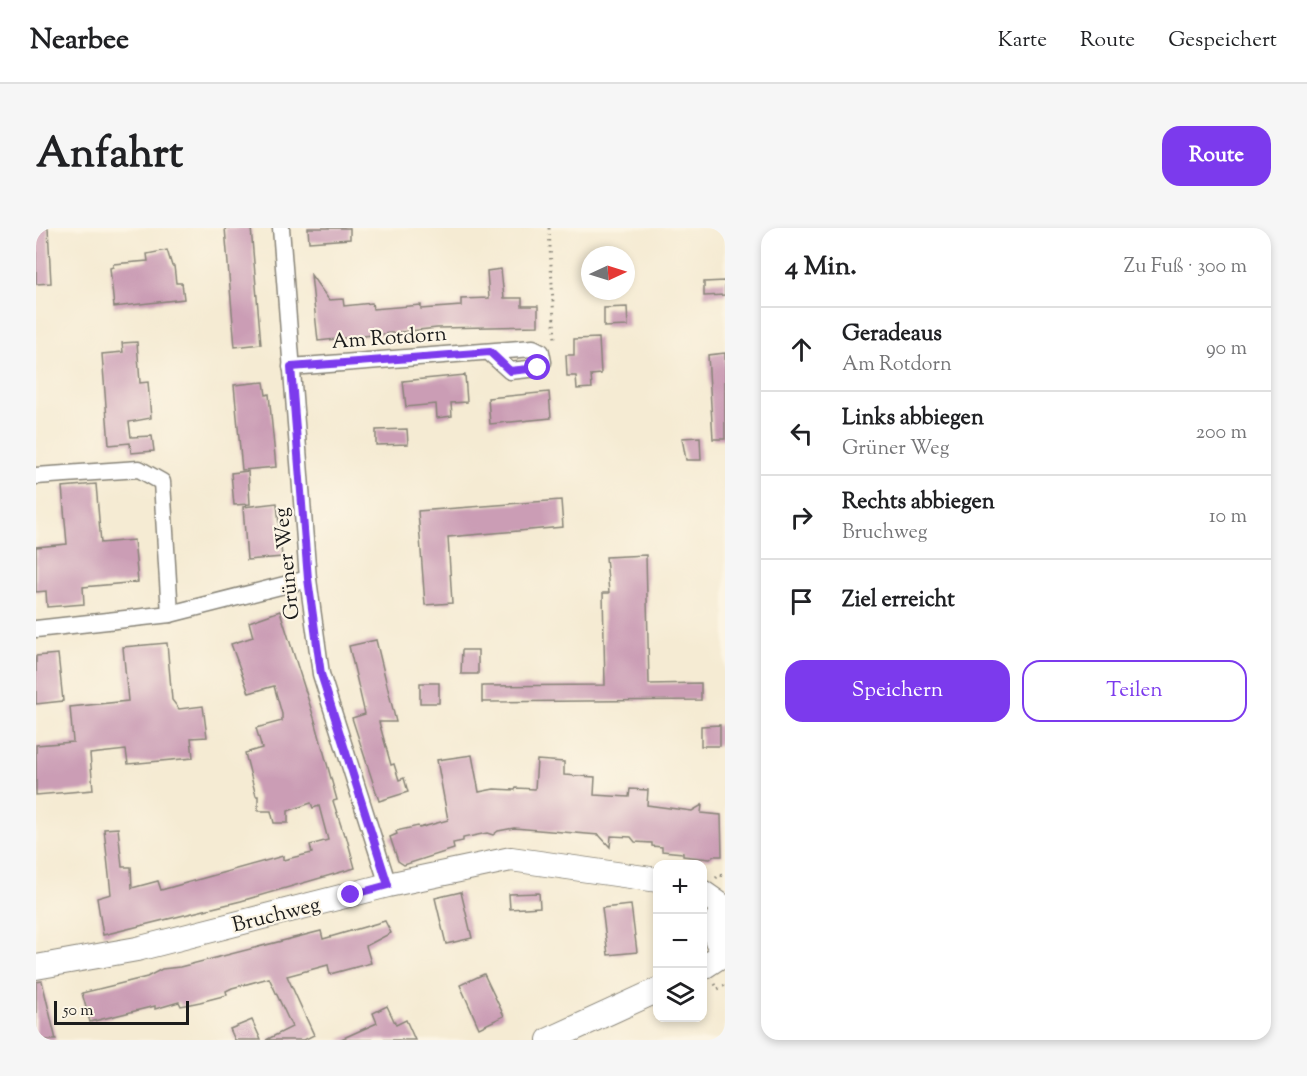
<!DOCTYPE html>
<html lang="de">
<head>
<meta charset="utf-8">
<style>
	:root { --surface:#fff; --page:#f6f6f6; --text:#202124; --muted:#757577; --line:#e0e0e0; --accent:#7c3aed }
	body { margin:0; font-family:"Sorts Mill Goudy",serif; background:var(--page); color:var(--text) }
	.controls { position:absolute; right:18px; bottom:18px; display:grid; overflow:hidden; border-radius:12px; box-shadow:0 3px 9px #0003 }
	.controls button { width:54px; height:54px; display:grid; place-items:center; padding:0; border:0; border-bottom:2px solid var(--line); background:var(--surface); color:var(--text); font:30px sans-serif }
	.compass { position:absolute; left:545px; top:18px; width:54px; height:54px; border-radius:50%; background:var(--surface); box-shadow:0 3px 9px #0003; rotate:86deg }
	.scale { position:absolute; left:18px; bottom:15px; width:135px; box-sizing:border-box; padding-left:6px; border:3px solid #1c1c1c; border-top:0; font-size:16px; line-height:21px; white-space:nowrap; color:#1c1c1c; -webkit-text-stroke:4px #fcf5e5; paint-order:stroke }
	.stop { position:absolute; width:18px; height:18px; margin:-14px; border:4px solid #7c3aed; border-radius:50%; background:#fff }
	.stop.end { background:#7c3aed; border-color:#fff; box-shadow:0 2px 6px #0008 }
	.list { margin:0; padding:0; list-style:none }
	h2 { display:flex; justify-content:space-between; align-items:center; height:78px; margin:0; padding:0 24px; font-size:26px }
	h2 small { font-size:20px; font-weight:400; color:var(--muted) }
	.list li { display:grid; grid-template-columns:39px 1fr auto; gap:18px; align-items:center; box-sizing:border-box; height:84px; padding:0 24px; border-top:2px solid var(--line) }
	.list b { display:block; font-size:22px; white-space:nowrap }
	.list p { margin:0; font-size:20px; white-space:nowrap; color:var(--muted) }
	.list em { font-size:20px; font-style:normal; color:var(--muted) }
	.actions { display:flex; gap:12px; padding:18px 24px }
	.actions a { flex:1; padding:14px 0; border:2px solid var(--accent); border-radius:18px; text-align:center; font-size:21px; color:var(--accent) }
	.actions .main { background:var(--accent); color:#fff }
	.icon { flex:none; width:33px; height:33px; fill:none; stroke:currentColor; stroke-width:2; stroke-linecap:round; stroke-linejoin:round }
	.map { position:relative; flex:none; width:689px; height:812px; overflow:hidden; border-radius:18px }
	header { display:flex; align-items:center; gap:36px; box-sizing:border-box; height:84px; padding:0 30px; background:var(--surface); border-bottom:2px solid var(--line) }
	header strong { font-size:28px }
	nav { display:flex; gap:33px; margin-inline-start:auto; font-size:21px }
	.intro { display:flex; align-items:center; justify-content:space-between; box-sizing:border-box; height:144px; padding:0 36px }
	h1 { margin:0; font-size:42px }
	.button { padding:15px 27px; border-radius:18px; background:var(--accent); color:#fff; font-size:21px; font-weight:700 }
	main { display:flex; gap:36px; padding:0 36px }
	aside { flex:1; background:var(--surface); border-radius:18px; box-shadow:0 3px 9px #0003 }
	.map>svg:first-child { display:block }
	.building { fill:#cb9db5 }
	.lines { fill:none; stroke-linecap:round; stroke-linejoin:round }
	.street-casing { stroke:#888478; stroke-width:19 }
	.secondary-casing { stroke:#888478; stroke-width:26 }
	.path { stroke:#888478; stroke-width:3; stroke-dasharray:1.5 4.5; stroke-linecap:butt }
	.street { stroke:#fff; stroke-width:16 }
	.secondary { stroke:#fff; stroke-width:24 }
	.route { stroke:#7c3aed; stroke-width:8 }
	.labels { text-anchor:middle; stroke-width:4.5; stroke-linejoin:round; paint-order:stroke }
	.street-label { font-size:21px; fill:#1c1c1c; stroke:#fcf5e5 }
</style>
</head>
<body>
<header>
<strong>Nearbee</strong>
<nav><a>Karte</a><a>Route</a><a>Gespeichert</a></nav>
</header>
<div class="intro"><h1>Anfahrt</h1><a class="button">Route</a></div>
<main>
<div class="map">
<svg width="689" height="812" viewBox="0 0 689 812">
	<rect width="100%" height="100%" fill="#fcf5e5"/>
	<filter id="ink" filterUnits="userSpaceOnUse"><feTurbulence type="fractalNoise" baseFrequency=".0167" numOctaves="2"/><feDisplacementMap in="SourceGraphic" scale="12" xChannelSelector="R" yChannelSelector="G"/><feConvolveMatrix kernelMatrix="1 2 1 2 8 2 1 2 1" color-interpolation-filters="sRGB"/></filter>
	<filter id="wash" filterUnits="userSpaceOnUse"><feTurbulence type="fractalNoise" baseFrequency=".008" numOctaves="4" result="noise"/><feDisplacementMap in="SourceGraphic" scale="24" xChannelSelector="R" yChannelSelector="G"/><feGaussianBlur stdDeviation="1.35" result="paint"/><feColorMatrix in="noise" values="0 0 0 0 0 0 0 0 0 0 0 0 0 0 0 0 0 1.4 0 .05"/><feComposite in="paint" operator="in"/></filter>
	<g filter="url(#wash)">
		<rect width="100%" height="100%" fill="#f5ebd3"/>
		<g id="blocks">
			<g class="building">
				<polygon points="0,0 12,0 15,55 0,56"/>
				<polygon points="189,0 215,0 225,116 199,119"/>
				<polygon points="272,0 314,0 314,11 273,14"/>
				<polygon points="131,22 136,38 138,38 140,55 146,55 148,71 78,79 74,40 77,39 77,36 112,33 111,26"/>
				<polygon points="465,41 468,70 486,70 486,78 502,78 502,98 401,100 282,113 275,47 293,72 307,71 308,78 336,75 337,81 385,77 385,81 425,78 425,71 453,70 451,43"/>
				<polygon points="689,53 689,67 668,68 668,54"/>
				<polygon points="591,79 592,98 568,99 568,80"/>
				<polygon points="563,110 565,146 555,147 556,160 541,161 540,148 531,148 530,127 538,127 538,111"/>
				<polygon points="101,114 104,155 112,154 115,190 93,194 95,209 116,208 118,223 95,225 94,215 73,217 66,126 87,124 86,115"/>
				<polygon points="689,125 689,211 677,211 672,127"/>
				<polygon points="429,147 431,174 415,175 416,188 401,190 400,176 370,179 367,153"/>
				<polygon points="228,154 230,167 233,166 240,239 206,242 198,157"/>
				<polygon points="513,164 515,190 454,196 452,170"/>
				<polygon points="371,201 372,216 340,217 340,202"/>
				<polygon points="664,209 665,232 650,232 646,210"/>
				<polygon points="212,243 214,276 198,277 195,245"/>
				<polygon points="60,256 65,315 98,312 102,354 47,359 48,376 11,379 10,363 0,364 0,319 31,316 26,259"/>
				<polygon points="525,272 527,299 412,309 416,375 389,377 382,283"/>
				<polygon points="241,275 246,329 211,332 207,279"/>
				<polygon points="610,327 613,456 665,455 665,472 446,474 446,458 569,457 567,365 573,365 570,329"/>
				<polygon points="244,383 280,496 301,572 297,573 308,607 310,607 319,640 205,673 67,707 61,670 75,666 68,601 82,600 86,639 95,639 96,660 122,653 125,662 247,628 247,632 276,625 274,617 292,612 283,578 277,580 275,575 252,583 252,595 238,595 235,583 222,583 222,568 220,568 209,525 226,520 220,500 246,493 246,486 238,458 213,465 195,416 217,409 213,394"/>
				<polygon points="340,412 360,494 343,494 355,537 358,536 363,552 368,550 372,564 343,573 316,490 329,486 313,418"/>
				<polygon points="131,415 136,472 143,481 167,478 171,509 155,510 157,530 92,536 90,522 54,526 57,562 0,567 0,517 37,514 34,479 92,473 87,419"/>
				<polygon points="426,422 442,422 442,446 425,446"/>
				<polygon points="22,426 27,473 0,476 0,428"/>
				<rect x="384" y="455" width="19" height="20"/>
				<polygon points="684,497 684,518 665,518 665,498"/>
				<polygon points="436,527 443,564 458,561 479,562 480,560 499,561 501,532 528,534 528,547 559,549 558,567 593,569 594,561 612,562 611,577 656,583 666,577 665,585 685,587 686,628 678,628 674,631 647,628 647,625 626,623 626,619 616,618 616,615 599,614 595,609 575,608 574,619 563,607 478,600 462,603 457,607 451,605 427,610 427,613 417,615 418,621 368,637 362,633 354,609 361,606 360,603 382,598 383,600 412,592 401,532"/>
				<polygon points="425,664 436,710 410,716 399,670"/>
				<polygon points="503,665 504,679 474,681 473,666"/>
				<polygon points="595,677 601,724 572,727 566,680"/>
				<polygon points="349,693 355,705 330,718 335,735 294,746 292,737 251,748 278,807 268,812 230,812 256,799 233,750 196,760 190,763 191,767 164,774 145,778 143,774 119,781 119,778 54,794 46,765 111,749 126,741 144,739 285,703 287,711"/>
				<polygon points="448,746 468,788 443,800 424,757"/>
				<polygon points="6,753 20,812 0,812 0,754"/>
				<polygon points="351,778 360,797 370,792 379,812 303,812 341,795 337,785"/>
				<polygon points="216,792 225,812 199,812 194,801"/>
			</g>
		</g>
	</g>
	<g filter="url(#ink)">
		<use href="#blocks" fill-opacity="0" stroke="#888478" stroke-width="1.5"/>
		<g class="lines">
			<defs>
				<g id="street">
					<polyline points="245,0 272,351 285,446 352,657"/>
					<polyline points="255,139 497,120 505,124 507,134 502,140 474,143 454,125"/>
					<polyline points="0,248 103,241 126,254 134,386"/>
					<polyline points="0,401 134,386 272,351"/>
				</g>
				<g id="secondary">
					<polyline points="666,664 689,680"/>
					<path d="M689 680C676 694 675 710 689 724"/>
					<polyline points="0,739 101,721 352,657 475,631 622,652"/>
					<polyline points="666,740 689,725"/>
					<polyline points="513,812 622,762"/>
				</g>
			</defs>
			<use href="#street" class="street-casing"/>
			<use href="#secondary" class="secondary-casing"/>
			<g class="path">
				<polyline points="513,0 519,112"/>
				<polyline points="680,650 683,647 689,648"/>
				<polyline points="679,756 682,761 689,757"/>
			</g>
			<use href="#street" class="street"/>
			<use href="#secondary" class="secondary"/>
		</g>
	</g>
	<g class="lines" filter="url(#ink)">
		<polyline class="route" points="315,667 352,657 285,446 272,351 255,139 454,124 474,143 502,140"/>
	</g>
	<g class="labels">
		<g class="street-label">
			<text transform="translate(353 109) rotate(-4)" y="7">Am Rotdorn</text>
			<text transform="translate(250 336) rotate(-96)" y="7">Grüner Weg</text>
			<text transform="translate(240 686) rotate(-14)" y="7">Bruchweg</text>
		</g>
	</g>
</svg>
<div class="controls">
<button>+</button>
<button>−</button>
<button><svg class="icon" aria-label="layers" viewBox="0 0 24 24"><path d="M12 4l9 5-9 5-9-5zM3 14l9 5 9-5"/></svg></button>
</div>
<svg class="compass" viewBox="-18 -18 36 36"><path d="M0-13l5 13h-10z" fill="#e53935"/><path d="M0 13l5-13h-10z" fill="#757577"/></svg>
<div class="scale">50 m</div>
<div class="stop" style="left:502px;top:140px"></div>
<div class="stop end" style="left:315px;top:667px"></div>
</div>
<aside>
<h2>4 Min.<small>Zu Fuß · 300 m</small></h2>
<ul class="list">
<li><svg class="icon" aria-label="ahead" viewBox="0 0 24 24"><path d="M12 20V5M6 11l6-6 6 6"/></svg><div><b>Geradeaus</b><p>Am Rotdorn</p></div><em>90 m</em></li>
<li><svg class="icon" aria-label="left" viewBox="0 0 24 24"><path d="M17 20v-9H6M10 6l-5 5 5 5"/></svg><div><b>Links abbiegen</b><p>Grüner Weg</p></div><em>200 m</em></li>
<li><svg class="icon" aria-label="right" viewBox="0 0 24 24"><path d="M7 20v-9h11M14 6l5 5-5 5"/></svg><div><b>Rechts abbiegen</b><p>Bruchweg</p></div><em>10 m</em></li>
<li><svg class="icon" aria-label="arrive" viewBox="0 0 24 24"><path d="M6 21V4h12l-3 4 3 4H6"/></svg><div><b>Ziel erreicht</b></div></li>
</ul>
<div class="actions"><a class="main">Speichern</a><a>Teilen</a></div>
</aside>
</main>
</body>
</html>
